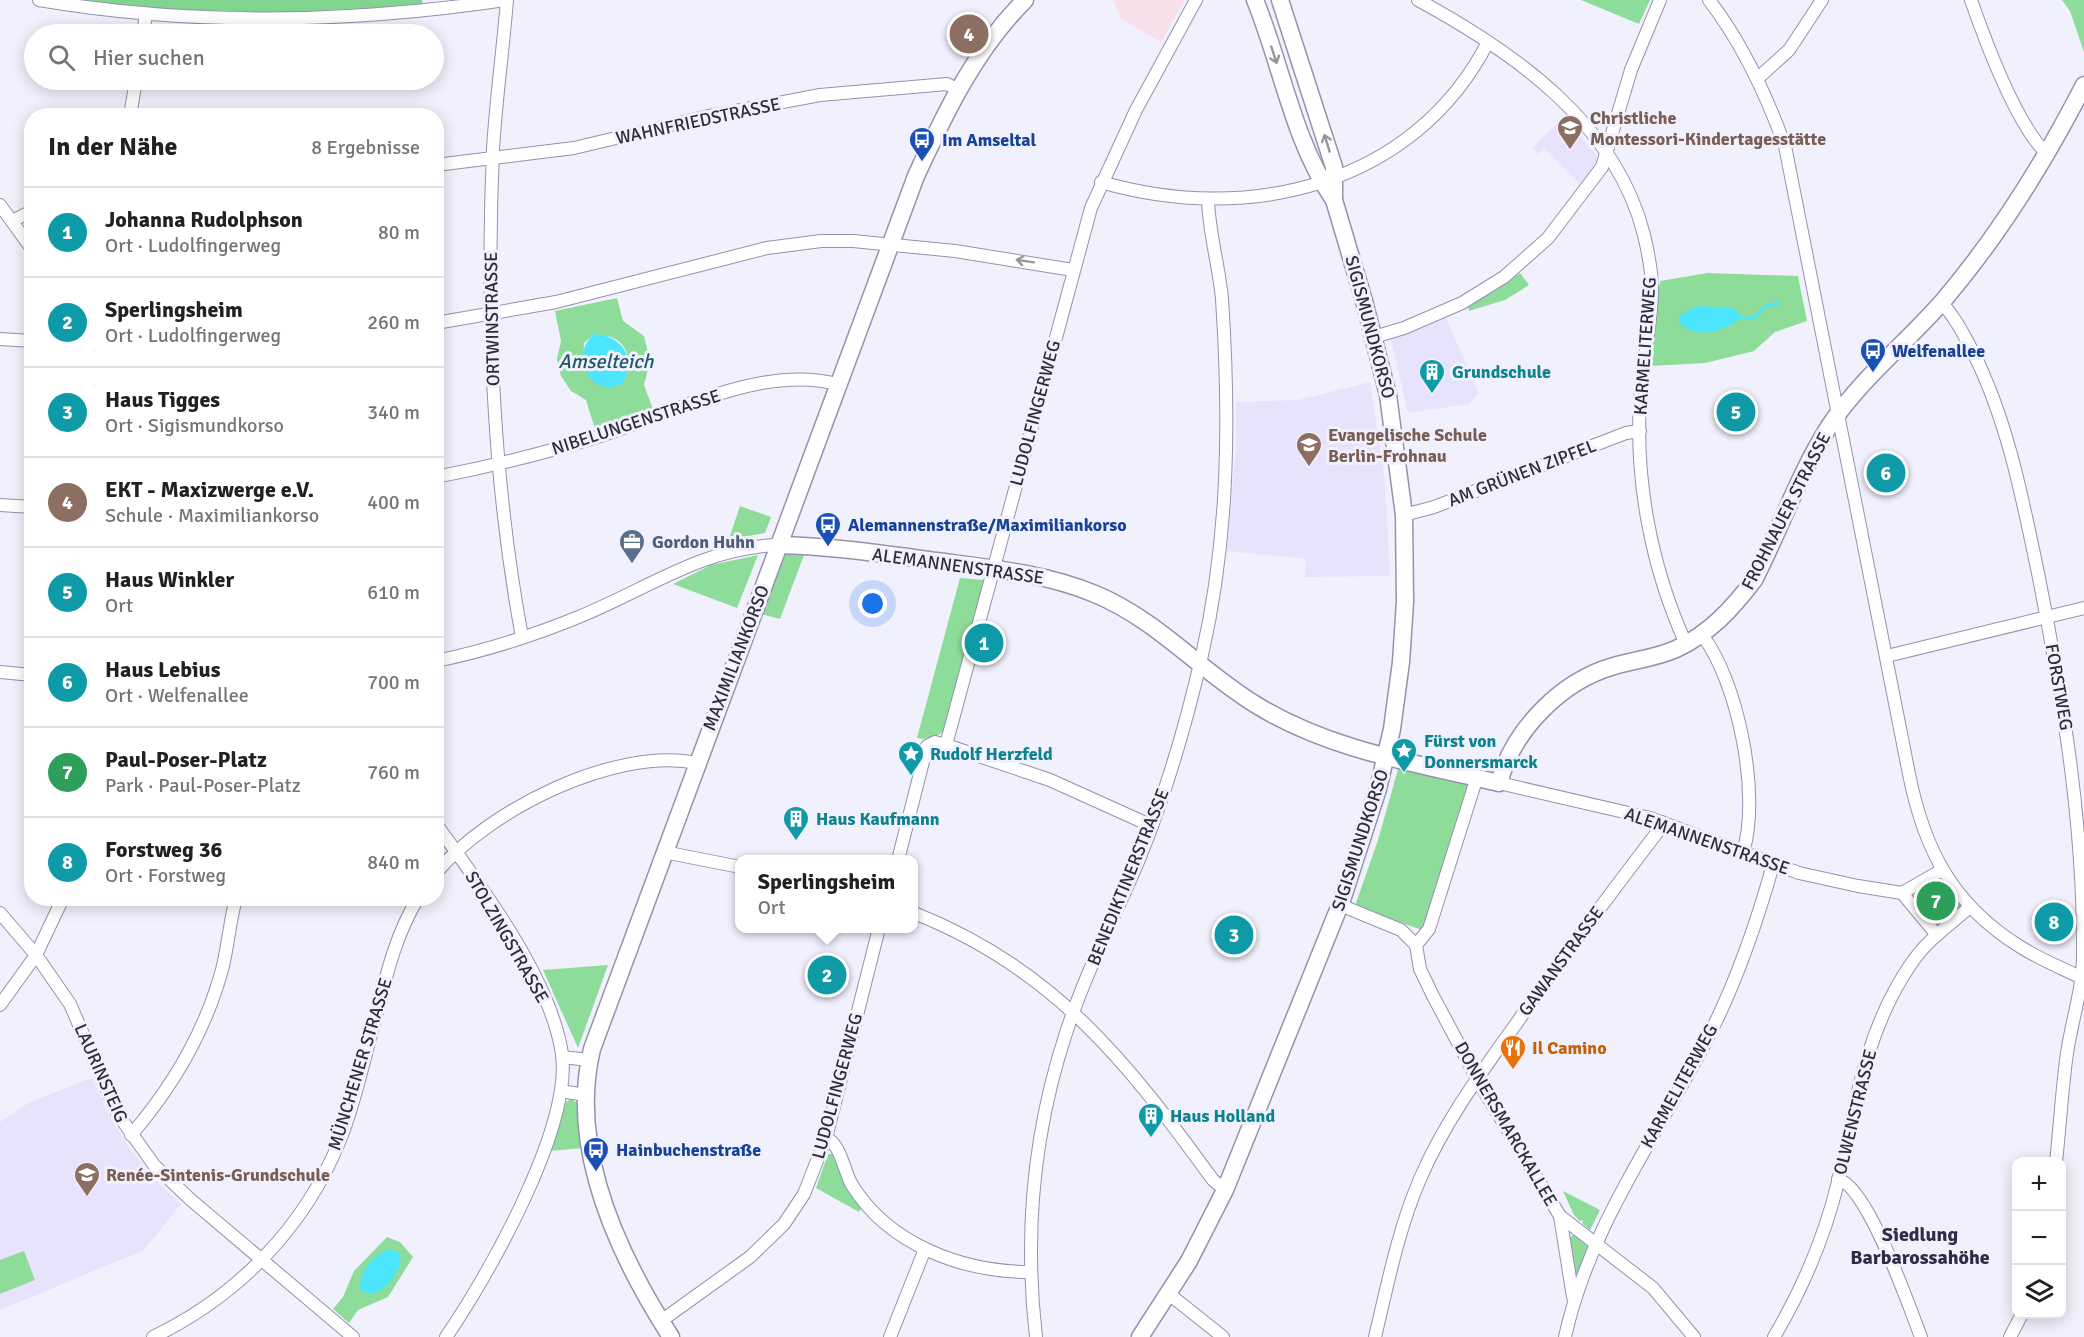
<!DOCTYPE html>
<html lang="de">
<head>
<meta charset="utf-8">
<style>
	:root { --surface:#fff; --page:#f6f6f6; --text:#202124; --muted:#757577; --line:#e0e0e0; --accent:#2563eb }
	body { margin:0; font-family:Signika,sans-serif; background:var(--page); color:var(--text) }
	.controls { position:absolute; right:18px; bottom:18px; display:grid; overflow:hidden; border-radius:12px; box-shadow:0 3px 15px #0003 }
	.controls button { width:54px; height:54px; display:grid; place-items:center; padding:0; border:0; border-bottom:2px solid var(--line); background:var(--surface); color:var(--text); font:30px sans-serif }
	.you { position:absolute; left:873px; top:604px; width:21px; height:21px; margin:-15px; border:4px solid #fff; border-radius:50%; background:#1a73e8; box-shadow:0 0 0 9px #1a73e833 }
	.badge { display:grid; place-items:center; width:39px; height:39px; border-radius:50%; background:var(--accent); color:#fff; font-size:20px; font-weight:700 }
	.pin { position:absolute; translate:-50% -50%; border:3px solid #fff; box-shadow:0 2px 6px #0006 }
	.popup { position:absolute; left:735px; top:855px; width:183px; height:78px; box-sizing:border-box; display:grid; place-content:center; border-radius:12px; background:var(--surface); filter:drop-shadow(0 2px 4px #0005); font-size:20px; white-space:nowrap; color:var(--muted) }
	.popup b { font-size:22px; color:var(--text) }
	.popup::after { content:''; position:absolute; left:50%; top:100%; margin-left:-12px; border:12px solid transparent; border-top-color:var(--surface) }
	.list { margin:0; padding:0; list-style:none }
	h2 { display:flex; justify-content:space-between; align-items:center; height:78px; margin:0; padding:0 24px; font-size:26px }
	h2 small { font-size:20px; font-weight:400; color:var(--muted) }
	.list li { display:grid; grid-template-columns:39px 1fr auto; gap:18px; align-items:center; box-sizing:border-box; height:90px; padding:0 24px; border-top:2px solid var(--line) }
	.list b { display:block; font-size:22px; white-space:nowrap }
	.list p { margin:0; font-size:20px; white-space:nowrap; color:var(--muted) }
	.list em { font-size:20px; font-style:normal; color:var(--muted) }
	.icon { flex:none; width:33px; height:33px; fill:none; stroke:currentColor; stroke-width:2; stroke-linecap:round; stroke-linejoin:round }
	.map { position:relative; flex:none; width:2084px; height:1337px; overflow:hidden }
	.search { position:absolute; background:var(--surface); box-shadow:0 3px 15px #0003; left:24px; top:24px; width:420px; height:66px; display:flex; align-items:center; gap:15px; box-sizing:border-box; padding:0 21px; border-radius:33px; color:var(--muted); font-size:22px }
	.panel { position:absolute; background:var(--surface); box-shadow:0 3px 15px #0003; left:24px; top:108px; width:420px; height:798px; border-radius:24px }
	.map>svg:first-child { display:block }
	.commercial { fill:#f8e0ea }
	.built { fill:#e7e3fc }
	.green { fill:#8edc99; fill-rule:evenodd }
	.forest { fill:#81d48e }
	.water { fill:#4de5fd }
	.lines { fill:none; stroke-linecap:round; stroke-linejoin:round }
	.stream { stroke:#4de5fd; stroke-width:3 }
	.street-casing { stroke:#9691af; stroke-width:14 }
	.secondary-casing { stroke:#9691af; stroke-width:19 }
	.street { stroke:#fff; stroke-width:12 }
	.secondary { stroke:#fff; stroke-width:16 }
	.oneway { stroke:#96969c }
	.labels { text-anchor:middle; stroke-width:6; stroke-linejoin:round; paint-order:stroke }
	.education-label { font-size:18px; font-weight:bold; fill:#785e54; stroke:#f1f0fd; text-anchor:start }
	.street-label { font-size:18px; fill:#2e2c38; stroke:#f1f0fd }
	.transit-label { font-size:18px; font-weight:bold; fill:#164399; stroke:#f1f0fd; text-anchor:start }
	.culture-label { font-size:18px; font-weight:bold; fill:#0d838f; stroke:#f1f0fd; text-anchor:start }
	.service-label { font-size:18px; font-weight:bold; fill:#4e5e75; stroke:#f1f0fd; text-anchor:start }
	.food-label { font-size:18px; font-weight:bold; fill:#c56008; stroke:#f1f0fd; text-anchor:start }
	.water-label { font-size:20px; font-style:italic; fill:#1c5a64; stroke:#f1f0fd }
	.neighbourhood-label { font-size:20px; font-weight:bold; fill:#312c45; stroke:#f1f0fd }
</style>
</head>
<body>
<div class="map">
<svg width="2084" height="1337" viewBox="0 0 2084 1337">
	<rect width="100%" height="100%" fill="#f1f0fd"/>
	<polygon class="commercial" points="1113,0 1185,0 1161,42 1121,19"/>
	<g class="built">
		<polygon points="1564,117 1596,155 1597,162 1582,186 1544,148 1538,154 1532,148"/>
		<polygon points="1446,318 1479,393 1469,404 1408,413 1391,339"/>
		<polygon points="1370,382 1385,482 1390,576 1305,577 1306,559 1227,551 1236,448 1236,402 1298,400"/>
		<polygon points="92,1078 108,1114 130,1149 156,1181 181,1204 144,1250 0,1310 0,1122 30,1102"/>
	</g>
	<g class="green">
		<polygon points="1581,0 1650,0 1639,24"/>
		<polygon points="2062,0 2084,0 2084,52 2070,11"/>
		<polygon points="1520,273 1529,285 1505,300 1469,311 1468,307"/>
		<polygon points="1708,273 1798,276 1807,321 1775,332 1754,351 1705,363 1650,366 1660,281"/>
		<path d="M617 298 623 321 644 336 650 361 644 385 653 409 595 429 586 400 571 391 561 376 557 359 561 341 555 311ZM594 334C601 335 611 336 617 340 632 350 633 378 617 386L600 385 583 368 584 343Z"/>
		<polygon points="740,506 771,517 765,533 729,539"/>
		<polygon points="782,553 804,555 780,619 757,613"/>
		<polygon points="758,555 737,608 673,584 711,565"/>
		<path d="M960 578 984 580 944 730C937 738 928 740 917 738Z"/>
		<polygon points="1399,766 1465,781 1469,785 1426,926 1422,930 1355,906 1378,840"/>
		<polygon points="1937,880 1942,881 1960,905 1960,909 1938,926 1913,896"/>
		<polygon points="608,965 578,1048 543,970"/>
		<polygon points="571,1099 578,1104 583,1148 549,1151 566,1102"/>
		<polygon points="828,1154 832,1154 841,1174 862,1207 859,1212 816,1188"/>
		<polygon points="1563,1191 1600,1210 1590,1230 1582,1223 1583,1220 1580,1221 1574,1215"/>
		<polygon points="1575,1233 1589,1248 1578,1276 1574,1275 1568,1239"/>
		<polygon points="387,1237 400,1242 413,1257 388,1297 358,1310 349,1323 333,1309 343,1297 354,1271"/>
		<polygon points="24,1251 35,1280 0,1294 0,1260"/>
	</g>
	<polygon class="forest" points="57,0 422,0 423,7 363,12 205,14"/>
	<g class="water">
		<path d="M1699 306 1734 308 1741 317C1725 332 1693 341 1678 321L1681 314Z"/>
		<path d="M594 334C622 335 638 359 622 384 589 399 569 354 594 334Z"/>
		<path d="M388 1249 398 1252 401 1257C400 1275 377 1304 360 1289 359 1272 373 1256 388 1249Z"/>
	</g>
	<g class="lines">
		<polyline class="stream" points="1738,318 1754,318 1766,306 1778,303"/>
		<defs>
			<g id="street">
				<path d="M39 0C193 26 351 23 505 0"/>
				<path d="M507 0C503 50 496 99 493 149 486 312 492 476 522 637"/>
				<path d="M1418 0C1514 52 1616 123 1644 235 1648 252 1652 270 1652 288 1652 326 1642 363 1640 401 1635 483 1652 569 1686 644"/>
				<path d="M1709 0C1743 44 1766 94 1785 146L1909 774C1924 849 1952 904 2019 946 2039 959 2062 968 2084 979"/>
				<path d="M1971 0C1986 43 2016 125 2048 155"/>
				<polyline points="143,34 146,14"/>
				<polyline points="1757,79 1789,50 1822,0"/>
				<polyline points="130,116 136,80"/>
				<polyline points="436,165 574,148 704,117 820,95 947,84 958,90"/>
				<path d="M1101 182C1248 225 1414 186 1488 42"/>
				<polyline points="0,205 32,249"/>
				<polyline points="12,221 32,211"/>
				<path d="M1941 302C1955 317 1964 335 1973 352 2008 422 2022 497 2038 573 2063 700 2084 825 2083 955 2083 988 2072 1020 2067 1053 2062 1089 2060 1125 2056 1162"/>
				<polyline points="436,323 556,302 767,248 821,241 853,241 955,251 1073,270"/>
				<polyline points="1374,337 1404,328 1462,303 1504,277 1548,238 1602,167 1631,70 1660,0"/>
				<polyline points="0,339 32,341"/>
				<path d="M436 477C492 466 546 453 600 436 671 414 762 364 837 384"/>
				<polyline points="0,505 32,507"/>
				<polyline points="1404,515 1434,507 1626,433 1640,431"/>
				<path d="M1702 635C1738 681 1761 796 1743 852"/>
				<polyline points="1887,656 2084,608"/>
				<path d="M436 661C485 651 535 635 581 616 647 589 705 547 778 545"/>
				<polyline points="0,672 32,675"/>
				<polyline points="946,745 1050,780 1152,826"/>
				<polyline points="1499,783 1650,818 1799,873 1858,886 1902,893"/>
				<path d="M436 824C480 885 551 979 562 1054 572 1128 488 1276 446 1337"/>
				<polyline points="664,852 740,867"/>
				<polyline points="898,860 927,746 935,742 946,745 1091,208 1136,110 1196,0"/>
				<path d="M436 873C487 811 615 746 697 763"/>
				<polyline points="1902,893 1937,935"/>
				<polyline points="1902,893 1942,870"/>
				<polyline points="1340,905 1401,930 1416,945 1420,969 1433,996 1480,1084 1560,1216 1653,1288 1694,1337"/>
				<polyline points="0,913 36,955 70,1004 117,1113 154,1165 191,1200 353,1337"/>
				<path d="M914 913C1054 968 1128 1063 1213 1180L1225 1190"/>
				<polyline points="1416,945 1429,929 1477,777"/>
				<polyline points="0,1005 36,955 63,898"/>
				<polyline points="562,1057 589,1060"/>
				<polyline points="561,1091 585,1095"/>
				<path d="M131 1135C174 1085 206 1031 223 966 228 944 230 921 236 898"/>
				<path d="M826 1138C841 1144 844 1172 852 1185 889 1245 963 1272 1030 1272"/>
				<path d="M1838 1179C1868 1187 1909 1306 1921 1337"/>
				<polyline points="1560,1216 1573,1297"/>
				<polyline points="1169,1294 1223,1337"/>
				<polyline points="661,1321 750,1257 784,1224 804,1194 826,1138 879,928"/>
				<path d="M153 1337C238 1296 305 1227 340 1140 354 1106 362 1067 372 1031 384 986 393 939 418 898"/>
				<polyline points="890,1337 925,1249"/>
				<path d="M1036 1337C1024 1234 1034 1129 1067 1030 1086 972 1114 918 1138 862 1165 796 1186 725 1202 655 1229 537 1230 419 1222 299 1219 266 1209 233 1208 200"/>
				<path d="M1375 1337C1388 1283 1398 1230 1420 1179 1444 1123 1480 1074 1516 1024 1562 958 1610 894 1659 830L1662 822"/>
				<path d="M1565 1337C1589 1228 1654 1140 1705 1043 1735 987 1756 925 1773 865"/>
				<path d="M1774 1337C1803 1288 1826 1233 1839 1178 1855 1104 1867 1027 1911 964 1926 941 1949 925 1970 907"/>
				<polyline points="2010,1337 2022,1314"/>
			</g>
			<g id="secondary">
				<path d="M1255 0C1282 66 1293 141 1334 200"/>
				<path d="M778 545C831 546 884 554 936 561 989 568 1045 573 1095 594 1158 620 1201 672 1258 706 1332 751 1416 763 1499 783 1513 730 1561 681 1614 666 1634 660 1656 658 1676 649 1709 634 1732 609 1754 580 1780 530 1799 473 1830 425 1861 379 1906 343 1943 301 2000 234 2044 163 2084 85"/>
				<path d="M671 1337C618 1255 568 1148 592 1049L916 176C945 113 975 50 1025 0"/>
				<polyline points="1140,1337 1189,1261 1225,1190 1342,900 1378,789 1392,729 1401,662 1405,602 1404,515 1388,395 1364,301 1334,200 1334,167 1280,0"/>
			</g>
		</defs>
		<use href="#street" class="street-casing"/>
		<use href="#secondary" class="secondary-casing"/>
		<use href="#street" class="street"/>
		<use href="#secondary" class="secondary"/>
	</g>
	<defs><path id="oneway-shaft" d="M-6 0H5M1.5-3L5.5 0L1.5 3" fill="none" stroke-width="1.6" stroke-linecap="round" stroke-linejoin="round" transform="scale(1.5)"/></defs>
	<g class="oneway">
		<use href="#oneway-shaft" transform="translate(1274 55) rotate(72)"/>
		<use href="#oneway-shaft" transform="translate(1327 143) rotate(-107)"/>
		<use href="#oneway-shaft" transform="translate(1025 261) rotate(-171)"/>
	</g>
	<defs>
		<symbol id="school-pin" viewBox="-11 -11 22 30"><path d="M0 17L-7.5 6A9.5 9.5 0 1 1 7.5 6Z" fill="#8d6e63" stroke="#f1f0fd"/><path d="M0-5L7-2L0 1L-7-2ZM-4 1L0 2.5L4 1V4Q0 6-4 4Z" fill="#fff"/></symbol>
		<symbol id="bus-pin" viewBox="-11 -11 22 30"><path d="M0 17L-7.5 6A9.5 9.5 0 1 1 7.5 6Z" fill="#1a4fb4" stroke="#f1f0fd"/><path d="M-5-6H5V4H4V6H2V4H-2V6H-4V4H-5ZM-3.5-4V0h7V-4ZM-3.5 1.2v1.5H-2V1.2ZM2 1.2v1.5H3.5V1.2Z" fill="#fff"/></symbol>
		<symbol id="building-pin" viewBox="-11 -11 22 30"><path d="M0 17L-7.5 6A9.5 9.5 0 1 1 7.5 6Z" fill="#0f9aa8" stroke="#f1f0fd"/><path d="M-4-6H4V6H1V3H-1V6H-4ZM-2.5-4.3h1.7v1.8h-1.7ZM.8-4.3h1.7v1.8H.8ZM-2.5-1h1.7V.8h-1.7ZM.8-1h1.7V.8H.8Z" fill="#fff"/></symbol>
		<symbol id="office-pin" viewBox="-11 -11 22 30"><path d="M0 17L-7.5 6A9.5 9.5 0 1 1 7.5 6Z" fill="#5c6f8a" stroke="#f1f0fd"/><path d="M-6-3h4V-5.5h4V-3h4V5H-6ZM-1-4.5V-3h2v-1.5ZM-6 0V1H6V0Z" fill="#fff"/></symbol>
		<symbol id="sight-pin" viewBox="-11 -11 22 30"><path d="M0 17L-7.5 6A9.5 9.5 0 1 1 7.5 6Z" fill="#0f9aa8" stroke="#f1f0fd"/><path d="M0-6L1.8-2.2L6-1.7L2.9 1.2L3.7 5.4L0 3.3L-3.7 5.4L-2.9 1.2L-6-1.7L-1.8-2.2Z" fill="#fff"/></symbol>
		<symbol id="restaurant-pin" viewBox="-11 -11 22 30"><path d="M0 17L-7.5 6A9.5 9.5 0 1 1 7.5 6Z" fill="#e8710a" stroke="#f1f0fd"/><path d="M-5-6h1v4h1v-4h1v4h1v-4h1v5L-1.5 .5V6h-2V.5L-5-1ZM5-6V6H3V1.5H1.5Q1.5-4 5-6Z" fill="#fff"/></symbol>
	</defs>
	<g fill-rule="evenodd">
		<use href="#school-pin" x="1555" y="113" width="30" height="40"/>
		<use href="#bus-pin" x="907" y="125" width="30" height="40"/>
		<use href="#bus-pin" x="1858" y="336" width="30" height="40"/>
		<use href="#building-pin" x="1417" y="357" width="30" height="40"/>
		<use href="#school-pin" x="1294" y="430" width="30" height="40"/>
		<use href="#bus-pin" x="813" y="510" width="30" height="40"/>
		<use href="#office-pin" x="617" y="527" width="30" height="40"/>
		<use href="#sight-pin" x="1389" y="736" width="30" height="40"/>
		<use href="#sight-pin" x="896" y="739" width="30" height="40"/>
		<use href="#building-pin" x="781" y="804" width="30" height="40"/>
		<use href="#restaurant-pin" x="1498" y="1033" width="30" height="40"/>
		<use href="#building-pin" x="1136" y="1101" width="30" height="40"/>
		<use href="#bus-pin" x="581" y="1135" width="30" height="40"/>
		<use href="#school-pin" x="72" y="1160" width="30" height="40"/>
	</g>
	<g class="labels">
		<g class="education-label">
			<text x="1590" y="124">Christliche<tspan x="1590" dy="21">Montessori-Kindertagesstätte</tspan></text>
			<text x="1328" y="441">Evangelische Schule<tspan x="1328" dy="21">Berlin-Frohnau</tspan></text>
			<text x="106" y="1181">Renée-Sintenis-Grundschule</text>
		</g>
		<g class="street-label">
			<text transform="translate(698 121) rotate(-12)" y="6">WAHNFRIEDSTRASSE</text>
			<text transform="translate(492 319) rotate(-91)" y="6">ORTWINSTRASSE</text>
			<text transform="translate(1370 327) rotate(75)" y="6">SIGISMUNDKORSO</text>
			<text transform="translate(1645 346) rotate(-86)" y="6">KARMELITERWEG</text>
			<text transform="translate(1035 413) rotate(-75)" y="6">LUDOLFINGERWEG</text>
			<text transform="translate(636 422) rotate(-18)" y="6">NIBELUNGENSTRASSE</text>
			<text transform="translate(1522 473) rotate(-21)" y="6">AM GRÜNEN ZIPFEL</text>
			<text transform="translate(1786 511) rotate(-63)" y="6">FROHNAUER STRASSE</text>
			<text transform="translate(958 566) rotate(8)" y="6">ALEMANNENSTRASSE</text>
			<text transform="translate(736 658) rotate(-69)" y="6">MAXIMILIANKORSO</text>
			<text transform="translate(2059 687) rotate(80)" y="6">FORSTWEG</text>
			<text transform="translate(1360 840) rotate(-72)" y="6">SIGISMUNDKORSO</text>
			<text transform="translate(1707 841) rotate(19)" y="6">ALEMANNENSTRASSE</text>
			<text transform="translate(1128 877) rotate(-68)" y="6">BENEDIKTINERSTRASSE</text>
			<text transform="translate(507 937) rotate(60)" y="6">STOLZINGSTRASSE</text>
			<text transform="translate(1561 961) rotate(-54)" y="6">GAWANSTRASSE</text>
			<text transform="translate(360 1064) rotate(-73)" y="6">MÜNCHENER STRASSE</text>
			<text transform="translate(101 1073) rotate(66)" y="6">LAURINSTEIG</text>
			<text transform="translate(837 1086) rotate(-75)" y="6">LUDOLFINGERWEG</text>
			<text transform="translate(1679 1086) rotate(-61)" y="6">KARMELITERWEG</text>
			<text transform="translate(1855 1112) rotate(-76)" y="6">OLWENSTRASSE</text>
			<text transform="translate(1506 1124) rotate(60)" y="6">DONNERSMARCKALLEE</text>
		</g>
		<g class="transit-label">
			<text x="942" y="146">Im Amseltal</text>
			<text x="1892" y="357">Welfenallee</text>
			<text x="848" y="531">Alemannenstraße/Maximiliankorso</text>
			<text x="616" y="1156">Hainbuchenstraße</text>
		</g>
		<g class="culture-label">
			<text x="1452" y="378">Grundschule</text>
			<text x="1424" y="747">Fürst von<tspan x="1424" dy="21">Donnersmarck</tspan></text>
			<text x="930" y="760">Rudolf Herzfeld</text>
			<text x="816" y="825">Haus Kaufmann</text>
			<text x="1170" y="1122">Haus Holland</text>
		</g>
		<g class="service-label">
			<text x="652" y="548">Gordon Huhn</text>
		</g>
		<g class="food-label">
			<text x="1532" y="1054">Il Camino</text>
		</g>
		<g class="water-label">
			<text x="606" y="368">Amselteich</text>
		</g>
		<g class="neighbourhood-label">
			<text x="1920" y="1241">Siedlung<tspan x="1920" dy="23">Barbarossahöhe</tspan></text>
		</g>
	</g>
</svg>
<div class="controls">
<button>+</button>
<button>−</button>
<button><svg class="icon" aria-label="layers" viewBox="0 0 24 24"><path d="M12 4l9 5-9 5-9-5zM3 14l9 5 9-5"/></svg></button>
</div>
<div class="you"></div>
<div class="pin badge" style="left:984px;top:643px;background:#0f9aa8">1</div>
<div class="pin badge" style="left:827px;top:975px;background:#0f9aa8">2</div>
<div class="popup"><b>Sperlingsheim</b>Ort</div>
<div class="pin badge" style="left:1234px;top:935px;background:#0f9aa8">3</div>
<div class="pin badge" style="left:969px;top:34px;background:#8d6e63">4</div>
<div class="pin badge" style="left:1736px;top:412px;background:#0f9aa8">5</div>
<div class="pin badge" style="left:1886px;top:473px;background:#0f9aa8">6</div>
<div class="pin badge" style="left:1936px;top:901px;background:#2e9e5b">7</div>
<div class="pin badge" style="left:2054px;top:922px;background:#0f9aa8">8</div>
<div class="search"><svg class="icon" aria-label="search" viewBox="0 0 24 24"><circle cx="10" cy="10" r="6"/><path d="M15 15l6 6"/></svg>Hier suchen</div>
<section class="panel">
<h2>In der Nähe<small>8 Ergebnisse</small></h2>
<ul class="list">
<li><span class="badge" style="background:#0f9aa8">1</span><div><b>Johanna Rudolphson</b><p>Ort · Ludolfingerweg</p></div><em>80 m</em></li>
<li><span class="badge" style="background:#0f9aa8">2</span><div><b>Sperlingsheim</b><p>Ort · Ludolfingerweg</p></div><em>260 m</em></li>
<li><span class="badge" style="background:#0f9aa8">3</span><div><b>Haus Tigges</b><p>Ort · Sigismundkorso</p></div><em>340 m</em></li>
<li><span class="badge" style="background:#8d6e63">4</span><div><b>EKT - Maxizwerge e.V.</b><p>Schule · Maximiliankorso</p></div><em>400 m</em></li>
<li><span class="badge" style="background:#0f9aa8">5</span><div><b>Haus Winkler</b><p>Ort</p></div><em>610 m</em></li>
<li><span class="badge" style="background:#0f9aa8">6</span><div><b>Haus Lebius</b><p>Ort · Welfenallee</p></div><em>700 m</em></li>
<li><span class="badge" style="background:#2e9e5b">7</span><div><b>Paul-Poser-Platz</b><p>Park · Paul-Poser-Platz</p></div><em>760 m</em></li>
<li><span class="badge" style="background:#0f9aa8">8</span><div><b>Forstweg 36</b><p>Ort · Forstweg</p></div><em>840 m</em></li>
</ul>
</section>
</div>
</body>
</html>
